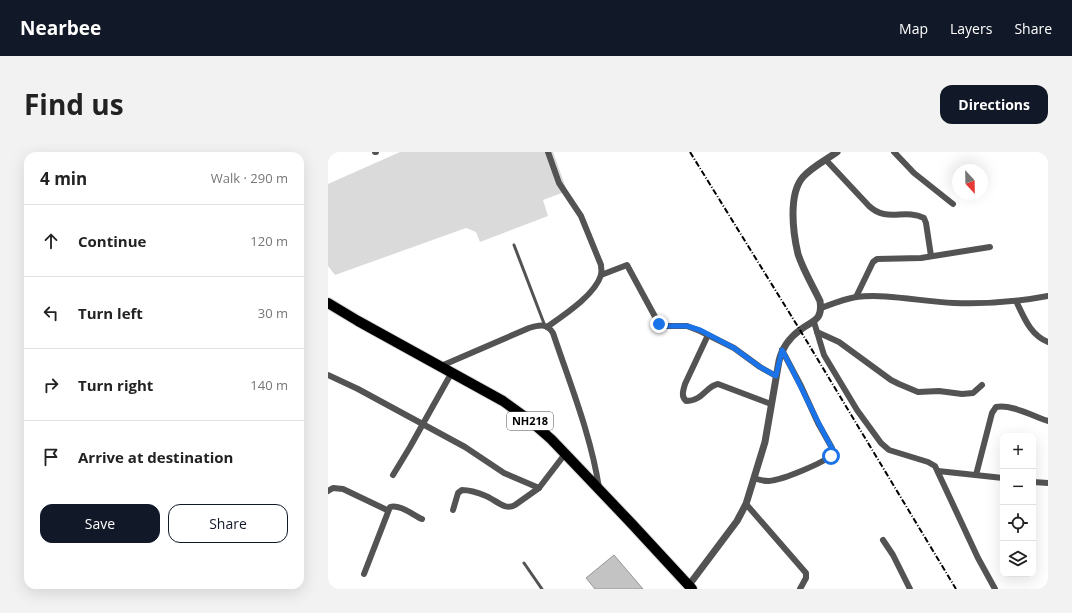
<!DOCTYPE html>
<html lang="en">
<head>
<meta charset="utf-8">
<style>
	:root { --surface:#fff; --page:#f2f2f2; --text:#222; --muted:#767676; --line:#e0e0e0; --accent:#111827 }
	body { margin:0; font-family:"Open Sans",sans-serif; background:var(--page); color:var(--text) }
	.controls { position:absolute; right:12px; bottom:12px; display:grid; overflow:hidden; border-radius:8px; box-shadow:0 4px 16px #0002 }
	.controls button { width:36px; height:36px; display:grid; place-items:center; padding:0; border:0; border-bottom:1px solid var(--line); background:var(--surface); color:var(--text); font:20px sans-serif }
	.compass { position:absolute; left:624px; top:12px; width:36px; height:36px; border-radius:50%; background:var(--surface); box-shadow:0 4px 16px #0002; rotate:158deg }
	.stop { position:absolute; width:12px; height:12px; margin:-9px; border:3px solid #1a73e8; border-radius:50%; background:#fff }
	.stop.end { background:#1a73e8; border-color:#fff; box-shadow:0 1px 4px #0008 }
	.list { margin:0; padding:0; list-style:none }
	h2 { display:flex; justify-content:space-between; align-items:center; height:52px; margin:0; padding:0 16px; font-size:17px }
	h2 small { font-size:13px; font-weight:400; color:var(--muted) }
	.list li { display:grid; grid-template-columns:26px 1fr auto; gap:12px; align-items:center; box-sizing:border-box; height:72px; padding:0 16px; border-top:1px solid var(--line) }
	.list b { display:block; font-size:15px; white-space:nowrap }
	.list em { font-size:13px; font-style:normal; color:var(--muted) }
	.actions { display:flex; gap:8px; padding:12px 16px }
	.actions a { flex:1; padding:9px 0; border:1px solid var(--accent); border-radius:12px; text-align:center; font-size:14px; color:var(--accent) }
	.actions .main { background:var(--accent); color:#fff }
	.icon { flex:none; width:22px; height:22px; fill:none; stroke:currentColor; stroke-width:2; stroke-linecap:round; stroke-linejoin:round }
	.map { position:relative; flex:none; width:720px; height:437px; overflow:hidden; border-radius:12px }
	header { display:flex; align-items:center; gap:24px; box-sizing:border-box; height:56px; padding:0 20px; background:var(--accent); color:#fff }
	header strong { font-size:19px }
	nav { display:flex; gap:22px; margin-inline-start:auto; font-size:14px }
	.intro { display:flex; align-items:center; justify-content:space-between; box-sizing:border-box; height:96px; padding:0 24px }
	h1 { margin:0; font-size:28px }
	.button { padding:10px 18px; border-radius:12px; background:var(--accent); color:#fff; font-size:14px; font-weight:700 }
	main { display:flex; gap:24px; padding:0 24px }
	aside { flex:1; background:var(--surface); border-radius:12px; box-shadow:0 4px 16px #0002 }
	.map>svg:first-child { display:block }
	.green { fill:#dadada }
	.building { fill:#c3c3c3; stroke:#979797 }
	.lines { fill:none; stroke-linecap:round; stroke-linejoin:round }
	.trunk-casing { stroke:#dbdbdb; stroke-width:12 }
	.service { stroke:#535353; stroke-width:3 }
	.minor { stroke:#535353; stroke-width:6 }
	.tertiary { stroke:#535353; stroke-width:7 }
	.trunk { stroke:#000; stroke-width:10 }
	.rail { stroke:#000; stroke-width:2; stroke-dasharray:6 2 1 2; stroke-linecap:butt }
	.route { stroke:#1a73e8; stroke-width:5 }
	.labels { text-anchor:middle; stroke-width:3.5; stroke-linejoin:round; paint-order:stroke }
	.shield { fill:#fff; stroke:#4c4c4c; stroke-width:1 }
	.shield-label { font-size:11px; font-weight:bold; fill:#000 }
</style>
</head>
<body>
<header>
<strong>Nearbee</strong>
<nav><a>Map</a><a>Layers</a><a>Share</a></nav>
</header>
<div class="intro"><h1>Find us</h1><a class="button">Directions</a></div>
<main>
<aside>
<h2>4 min<small>Walk · 290 m</small></h2>
<ul class="list">
<li><svg class="icon" aria-label="ahead" viewBox="0 0 24 24"><path d="M12 20V5M6 11l6-6 6 6"/></svg><div><b>Continue</b></div><em>120 m</em></li>
<li><svg class="icon" aria-label="left" viewBox="0 0 24 24"><path d="M17 20v-9H6M10 6l-5 5 5 5"/></svg><div><b>Turn left</b></div><em>30 m</em></li>
<li><svg class="icon" aria-label="right" viewBox="0 0 24 24"><path d="M7 20v-9h11M14 6l5 5-5 5"/></svg><div><b>Turn right</b></div><em>140 m</em></li>
<li><svg class="icon" aria-label="arrive" viewBox="0 0 24 24"><path d="M6 21V4h12l-3 4 3 4H6"/></svg><div><b>Arrive at destination</b></div></li>
</ul>
<div class="actions"><a class="main">Save</a><a>Share</a></div>
</aside>
<div class="map">
<svg width="720" height="437" viewBox="0 0 720 437">
	<rect width="100%" height="100%" fill="#fff"/>
	<polygon class="green" points="72,0 225,0 239,39 215,48 220,64 152,90 148,80 138,76 7,123 0,114 0,32"/>
	<polygon class="building" points="286,403 315,437 267,437 258,426"/>
	<g class="lines">
		<defs>
			<polyline id="trunk" points="0,151 30,169 175,249 200,267 223,287 245,310 304,372 364,437"/>
		</defs>
		<use href="#trunk" class="trunk-casing"/>
		<g class="service">
			<polyline points="186,93 217,174"/>
			<polyline points="196,411 214,437"/>
		</g>
		<g class="minor">
			<polyline points="47,0 48,0"/>
			<polyline points="566,0 586,21 625,52"/>
			<path d="M498 8 541 54C559 71 576 56 596 66L598 71 603 104"/>
			<polyline points="273,123 299,113 331,172 338,174 359,174 372,179 406,196 432,215 448,224"/>
			<polyline points="528,145 545,110 549,107 593,106 662,95"/>
			<path d="M688 149C696 165 702 183 720 190"/>
			<path d="M493 156C504 152 516 147 528 145 558 141 595 150 626 151 658 152 689 150 720 144"/>
			<polyline points="486,170 496,203 529,258 553,291 561,298 600,310 607,314 650,406 667,437"/>
			<path d="M219 175C236 163 267 143 273 123 274 119 273 116 273 113L253 64 231 31 220 0"/>
			<polyline points="489,180 511,190 563,228 571,232 590,240 611,239 634,242 645,241 654,233"/>
			<path d="M380 183 357 232C355 239 353 244 358 249 375 249 378 234 390 232L443 252"/>
			<path d="M113 214 201 176C211 173 219 171 225 181 242 232 263 283 271 336"/>
			<polyline points="0,223 30,237 137,295 176,321 211,336"/>
			<polyline points="610,319 675,326"/>
			<polyline points="65,323 82,295 124,220"/>
			<path d="M648 323 664 261 668 255C683 252 705 264 720 269"/>
			<path d="M426 326C431 328 436 329 441 329 454 328 496 311 505 302L504 296 490 271 473 234 454 198"/>
			<polyline points="705,330 720,331"/>
			<polyline points="0,339 5,336 15,337 59,358"/>
			<polyline points="418,352 478,421 478,426 472,437"/>
			<path d="M125 358 130 341 134 338C141 338 151 341 158 344 168 348 177 359 187 353L211 336 237 302"/>
			<polyline points="555,388 565,403 582,437"/>
			<path d="M36 422 62 355C72 352 85 363 94 367"/>
		</g>
		<path class="tertiary" d="M361 433 409 369 418 352 437 290 451 209C454 196 461 186 472 178 485 168 495 169 492 149 485 134 475 118 470 102 465 81 460 42 475 25 484 15 498 8 509 0"/>
		<use href="#trunk" class="trunk"/>
		<polyline class="rail" points="362,0 472,178 628,437"/>
	</g>
	<g class="lines">
		<path class="route" d="M331 172 338 174H359L372 178 406 196 432 215 448 224 454 198C472 231 486 265 504 296L506 300 503 304"/>
	</g>
	<g class="labels">
		<rect class="shield" x="179" y="260" width="46" height="18" rx="3"/>
		<g class="shield-label">
			<text x="202" y="273">NH218</text>
		</g>
	</g>
</svg>
<div class="controls">
<button>+</button>
<button>−</button>
<button><svg class="icon" aria-label="locate" viewBox="0 0 24 24"><circle cx="12" cy="12" r="6"/><path d="M12 2v4M12 18v4M2 12h4M18 12h4"/></svg></button>
<button><svg class="icon" aria-label="layers" viewBox="0 0 24 24"><path d="M12 4l9 5-9 5-9-5zM3 14l9 5 9-5"/></svg></button>
</div>
<svg class="compass" viewBox="-18 -18 36 36"><path d="M0-13l5 13h-10z" fill="#e53935"/><path d="M0 13l5-13h-10z" fill="#767676"/></svg>
<div class="stop" style="left:503px;top:304px"></div>
<div class="stop end" style="left:331px;top:172px"></div>
</div>
</main>
</body>
</html>
